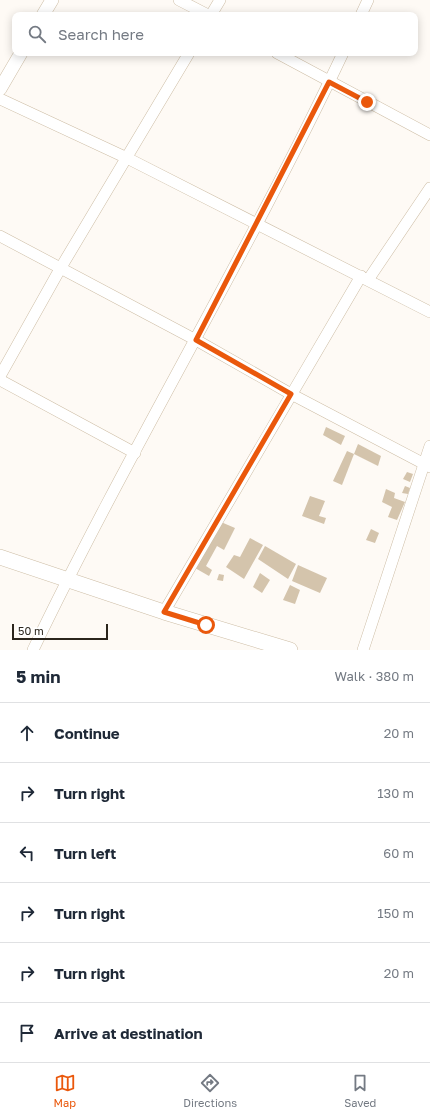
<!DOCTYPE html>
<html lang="en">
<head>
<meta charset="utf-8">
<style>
	:root { --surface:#fff; --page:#f6f6f7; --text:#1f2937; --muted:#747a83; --line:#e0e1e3; --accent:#ea580c }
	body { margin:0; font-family:"Golos Text",sans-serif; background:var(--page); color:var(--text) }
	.scale { position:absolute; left:12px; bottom:10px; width:96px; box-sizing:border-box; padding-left:4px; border:2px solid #2b251c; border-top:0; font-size:11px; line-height:14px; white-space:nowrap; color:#2b251c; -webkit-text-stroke:3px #fff; paint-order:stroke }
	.stop { position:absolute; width:12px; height:12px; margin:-9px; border:3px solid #ea580c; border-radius:50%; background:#fff }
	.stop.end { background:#ea580c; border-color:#fff; box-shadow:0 1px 4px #0008 }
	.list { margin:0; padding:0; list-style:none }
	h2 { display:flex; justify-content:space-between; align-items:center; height:52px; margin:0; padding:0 16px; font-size:17px }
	h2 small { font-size:13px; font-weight:400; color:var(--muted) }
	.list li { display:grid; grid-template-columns:26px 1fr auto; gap:12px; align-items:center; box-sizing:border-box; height:60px; padding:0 16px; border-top:1px solid var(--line) }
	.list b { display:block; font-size:15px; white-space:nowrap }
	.list em { font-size:13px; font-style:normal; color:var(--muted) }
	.icon { flex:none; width:22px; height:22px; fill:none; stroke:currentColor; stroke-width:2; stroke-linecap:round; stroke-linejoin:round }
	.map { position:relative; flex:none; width:430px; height:650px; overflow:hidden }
	.search { position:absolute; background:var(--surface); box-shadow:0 2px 10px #0003; left:12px; right:12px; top:12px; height:44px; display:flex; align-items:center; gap:10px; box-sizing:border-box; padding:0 14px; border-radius:8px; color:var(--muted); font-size:15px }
	.sheet { height:412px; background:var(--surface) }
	nav { display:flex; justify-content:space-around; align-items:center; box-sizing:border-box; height:56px; border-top:1px solid var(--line); background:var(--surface); font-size:11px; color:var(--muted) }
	nav a { display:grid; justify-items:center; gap:2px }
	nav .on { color:var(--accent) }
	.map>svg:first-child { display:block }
	.building { fill:#d4c4ac }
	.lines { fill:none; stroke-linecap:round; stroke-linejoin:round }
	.minor-casing { stroke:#cdbda5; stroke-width:12 }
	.tertiary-casing { stroke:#cdbda5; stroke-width:14 }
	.secondary-casing { stroke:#cdbda5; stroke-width:16 }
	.minor { stroke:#fff; stroke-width:11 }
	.tertiary { stroke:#fff; stroke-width:13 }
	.secondary { stroke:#fff; stroke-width:15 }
	.route { stroke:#ea580c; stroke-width:5 }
</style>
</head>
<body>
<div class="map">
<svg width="430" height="650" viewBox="0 0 430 650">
	<rect width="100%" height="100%" fill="#fefaf5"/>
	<g class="building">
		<polygon points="326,427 345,436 341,445 323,435"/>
		<polygon points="358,444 381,456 378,466 354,454"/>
		<polygon points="347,451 354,454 342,485 333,481"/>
		<polygon points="407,472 413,474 410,482 403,479"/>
		<polygon points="405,486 410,488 408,494 402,493"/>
		<polygon points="386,489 395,493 394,498 405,502 397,520 388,517 392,507 382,502"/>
		<polygon points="310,496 325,501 319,516 326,518 324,524 302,516"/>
		<polygon points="221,522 235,528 224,550 217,546 206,566 212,570 209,576 195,568"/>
		<polygon points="371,529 379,533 375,543 366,540"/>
		<polygon points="250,538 263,545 244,579 226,567 234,555 240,557"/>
		<polygon points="265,546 296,564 288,579 258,559"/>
		<polygon points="298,565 327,578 320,593 292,581"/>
		<polygon points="260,573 270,580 262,593 253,587"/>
		<polygon points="219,574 224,575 223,581 217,580"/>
		<polygon points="290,585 300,590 295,604 283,600"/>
	</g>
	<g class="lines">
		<defs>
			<g id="minor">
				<polyline points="179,0 208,15"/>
				<polyline points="211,15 220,0"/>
				<polyline points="361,15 368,0"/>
				<polyline points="277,53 430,135"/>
				<polyline points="0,99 127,158 430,312"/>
				<polyline points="0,236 196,340 291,394 430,467"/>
				<polyline points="368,280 430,188"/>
				<polyline points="0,376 60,269 189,53"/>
				<polyline points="0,380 135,453"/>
				<polyline points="164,612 361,276"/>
				<path d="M33 650C130 448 247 256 343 53"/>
				<polyline points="363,650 430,446"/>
			</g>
			<g id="tertiary">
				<polyline points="43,15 52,0"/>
				<polyline points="0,89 21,53"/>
			</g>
			<polyline id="secondary" points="0,557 164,612 290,650"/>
		</defs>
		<use href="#minor" class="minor-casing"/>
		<use href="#tertiary" class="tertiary-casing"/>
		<use href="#secondary" class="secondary-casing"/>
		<use href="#minor" class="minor"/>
		<use href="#tertiary" class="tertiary"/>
		<use href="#secondary" class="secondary"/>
	</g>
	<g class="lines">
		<polyline class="route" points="206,625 164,612 291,394 196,340 329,82 367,102"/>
	</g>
</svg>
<div class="scale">50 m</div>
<div class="stop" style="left:206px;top:625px"></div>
<div class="stop end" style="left:367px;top:102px"></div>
<div class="search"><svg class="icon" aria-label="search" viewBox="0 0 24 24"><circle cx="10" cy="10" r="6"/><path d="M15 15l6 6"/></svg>Search here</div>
</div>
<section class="sheet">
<h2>5 min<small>Walk · 380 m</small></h2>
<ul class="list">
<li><svg class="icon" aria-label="ahead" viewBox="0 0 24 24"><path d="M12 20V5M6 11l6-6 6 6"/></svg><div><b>Continue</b></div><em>20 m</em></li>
<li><svg class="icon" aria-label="right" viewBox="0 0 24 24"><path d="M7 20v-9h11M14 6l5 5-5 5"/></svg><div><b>Turn right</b></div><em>130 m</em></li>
<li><svg class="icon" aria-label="left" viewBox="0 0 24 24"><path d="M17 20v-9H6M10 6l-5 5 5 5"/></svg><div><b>Turn left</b></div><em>60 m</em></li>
<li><svg class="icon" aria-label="right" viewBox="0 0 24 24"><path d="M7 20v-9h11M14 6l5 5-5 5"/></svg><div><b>Turn right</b></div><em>150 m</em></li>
<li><svg class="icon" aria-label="right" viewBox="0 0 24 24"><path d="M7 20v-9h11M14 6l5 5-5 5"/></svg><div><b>Turn right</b></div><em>20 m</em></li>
<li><svg class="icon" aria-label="arrive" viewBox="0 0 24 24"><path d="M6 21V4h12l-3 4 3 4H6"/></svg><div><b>Arrive at destination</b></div></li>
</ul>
</section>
<nav>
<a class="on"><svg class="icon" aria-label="map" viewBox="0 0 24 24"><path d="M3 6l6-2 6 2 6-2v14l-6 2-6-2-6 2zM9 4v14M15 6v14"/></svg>Map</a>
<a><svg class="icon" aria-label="directions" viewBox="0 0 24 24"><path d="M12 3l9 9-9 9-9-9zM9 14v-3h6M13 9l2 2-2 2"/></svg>Directions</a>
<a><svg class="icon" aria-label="saved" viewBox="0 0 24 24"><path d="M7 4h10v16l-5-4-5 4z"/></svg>Saved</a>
</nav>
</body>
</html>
